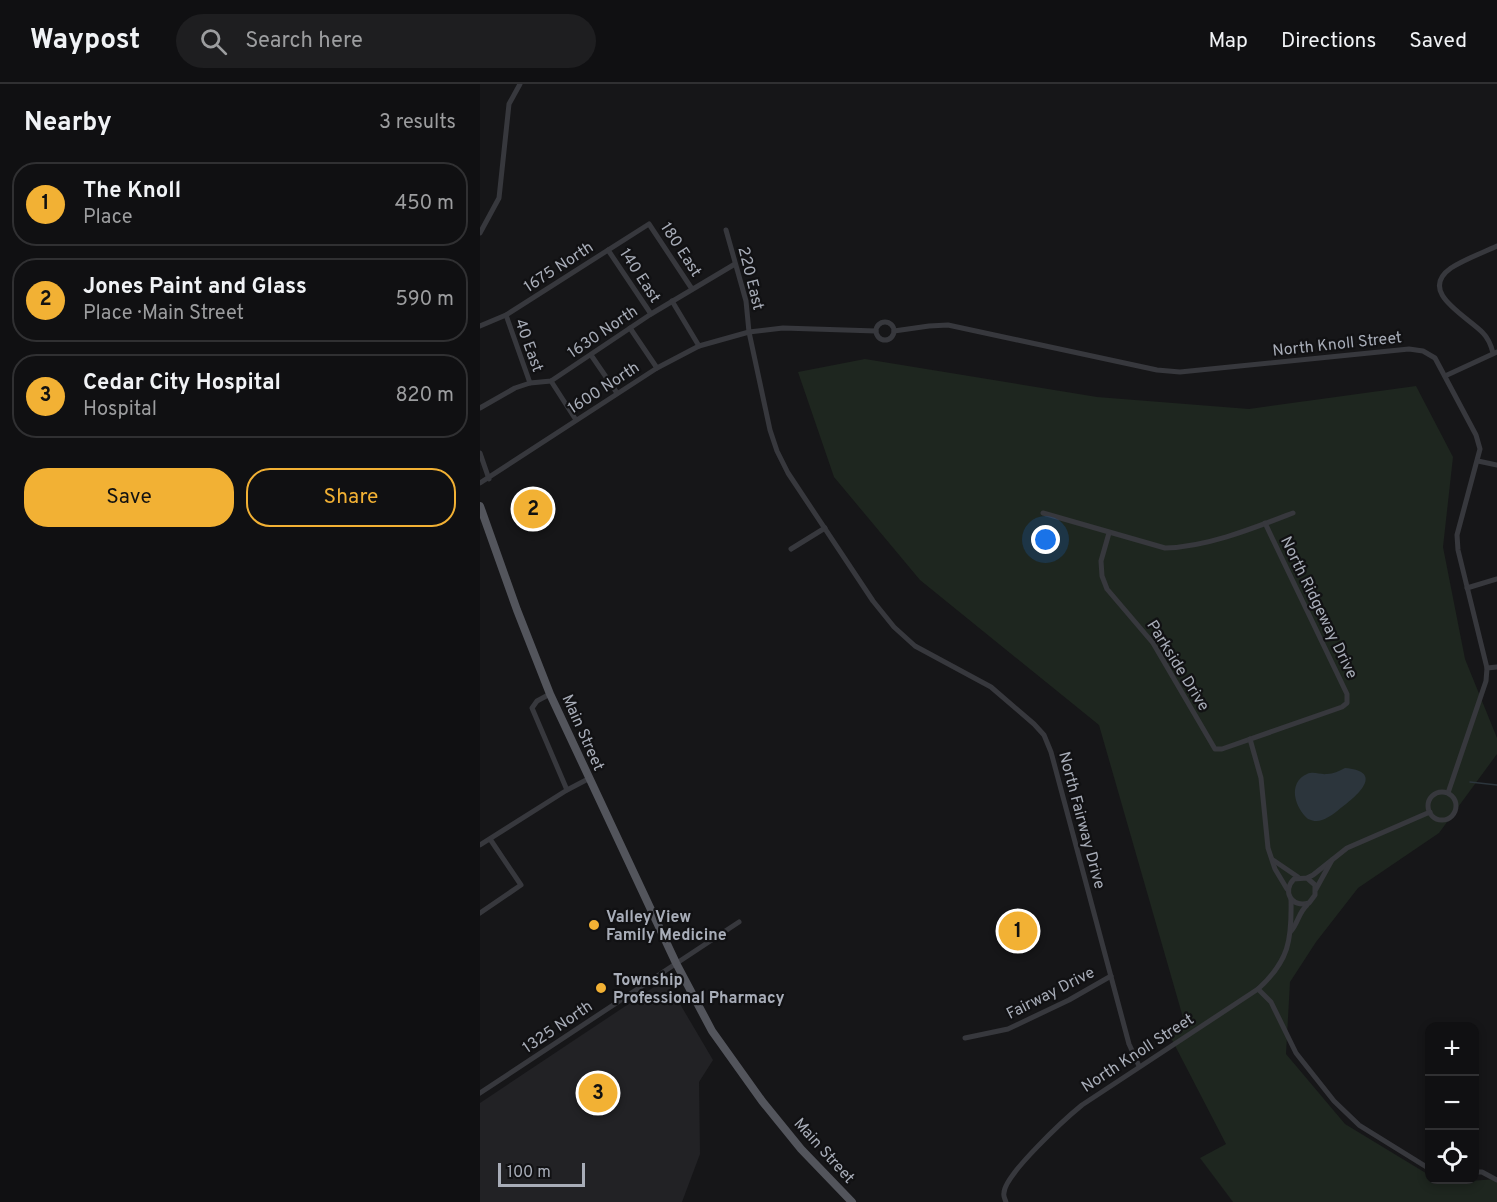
<!DOCTYPE html>
<html lang="en">
<head>
<meta charset="utf-8">
<style>
	:root { --surface:#101012; --page:#1e1e20; --text:#f1f3f6; --muted:#9c9d9f; --line:#303032; --accent:#f2b134 }
	body { margin:0; font-family:Overpass,sans-serif; background:var(--page); color:var(--text) }
	.controls { position:absolute; right:18px; bottom:18px; display:grid; overflow:hidden; border-radius:12px; box-shadow:0 3px 9px #0003 }
	.controls button { width:54px; height:54px; display:grid; place-items:center; padding:0; border:0; border-bottom:2px solid var(--line); background:var(--surface); color:var(--text); font:30px sans-serif }
	.scale { position:absolute; left:18px; bottom:15px; width:87px; box-sizing:border-box; padding-left:6px; border:3px solid #a8adb8; border-top:0; font-size:16px; line-height:21px; white-space:nowrap; color:#a8adb8; -webkit-text-stroke:4px #111113; paint-order:stroke }
	.you { position:absolute; left:566px; top:456px; width:21px; height:21px; margin:-15px; border:4px solid #fff; border-radius:50%; background:#1a73e8; box-shadow:0 0 0 9px #1a73e833 }
	.badge { display:grid; place-items:center; width:39px; height:39px; border-radius:50%; background:var(--accent); color:#111; font-size:20px; font-weight:700 }
	.pin { position:absolute; translate:-50% -50%; border:3px solid #fff; box-shadow:0 2px 6px #0006 }
	.list { margin:0; padding:0; list-style:none }
	h2 { display:flex; justify-content:space-between; align-items:center; height:78px; margin:0; padding:0 24px; font-size:26px }
	h2 small { font-size:20px; font-weight:400; color:var(--muted) }
	.list li { display:grid; grid-template-columns:39px 1fr auto; gap:18px; align-items:center; box-sizing:border-box; height:84px; margin:0 12px 12px; padding:0 12px; border:2px solid var(--line); border-radius:24px }
	.list b { display:block; font-size:22px; white-space:nowrap }
	.list p { margin:0; font-size:20px; white-space:nowrap; color:var(--muted) }
	.list em { font-size:20px; font-style:normal; color:var(--muted) }
	.actions { display:flex; gap:12px; padding:18px 24px }
	.actions a { flex:1; padding:14px 0; border:2px solid var(--accent); border-radius:24px; text-align:center; font-size:21px; color:var(--accent) }
	.actions .main { background:var(--accent); color:#111 }
	.icon { flex:none; width:33px; height:33px; fill:none; stroke:currentColor; stroke-width:2; stroke-linecap:round; stroke-linejoin:round }
	.map { position:relative; flex:none; width:1017px; height:1118px; overflow:hidden }
	header { display:flex; align-items:center; gap:36px; box-sizing:border-box; height:84px; padding:0 30px; background:var(--surface); border-bottom:2px solid var(--line) }
	header strong { font-size:28px }
	nav { display:flex; gap:33px; margin-inline-start:auto; font-size:21px }
	.search { width:420px; height:54px; background:var(--page); display:flex; align-items:center; gap:15px; box-sizing:border-box; padding:0 21px; border-radius:33px; color:var(--muted); font-size:22px }
	main { display:flex }
	aside { flex:1; background:var(--surface) }
	.map>svg:first-child { display:block }
	.built { fill:#222225 }
	.green { fill:#1e261f }
	.water { fill:#2c353c }
	.lines { fill:none; stroke-linecap:round; stroke-linejoin:round }
	.stream { stroke:#2c353c; stroke-width:1.5 }
	.street { stroke:#37383d; stroke-width:5 }
	.primary { stroke:#53555c; stroke-width:8 }
	.poi-dot { fill:#f2b134; stroke:#111113; stroke-width:2 }
	.labels { text-anchor:middle; stroke-width:4.5; stroke-linejoin:round; paint-order:stroke }
	.street-label { font-size:16px; fill:#a8adb8; stroke:#111113 }
	.poi-label { font-size:16px; font-weight:bold; fill:#a8adb8; stroke:#111113; text-anchor:start }
</style>
</head>
<body>
<header>
<strong>Waypost</strong>
<div class="search"><svg class="icon" aria-label="search" viewBox="0 0 24 24"><circle cx="10" cy="10" r="6"/><path d="M15 15l6 6"/></svg>Search here</div>
<nav><a>Map</a><a>Directions</a><a>Saved</a></nav>
</header>
<main>
<aside>
<h2>Nearby<small>3 results</small></h2>
<ul class="list">
<li><span class="badge">1</span><div><b>The Knoll</b><p>Place</p></div><em>450 m</em></li>
<li><span class="badge">2</span><div><b>Jones Paint and Glass</b><p>Place · Main Street</p></div><em>590 m</em></li>
<li><span class="badge">3</span><div><b>Cedar City Hospital</b><p>Hospital</p></div><em>820 m</em></li>
</ul>
<div class="actions"><a class="main">Save</a><a>Share</a></div>
</aside>
<div class="map">
<svg width="1017" height="1118" viewBox="0 0 1017 1118">
	<rect width="100%" height="100%" fill="#161618"/>
	<polygon class="built" points="183,900 190,903 233,976 219,998 220,1070 202,1118 0,1118 0,1019 174,903"/>
	<polygon class="green" points="385,275 617,313 769,325 936,302 973,373 963,463 985,575 1017,654 1017,670 959,749 878,804 836,858 810,898 806,970 865,1040 949,1091 950,1096 957,1096 962,1099 1017,1095 1017,1118 753,1118 720,1074 746,1060 689,950 704,937 619,641 440,496 354,393 318,288"/>
	<path class="water" d="M865 684C900 687 884 706 866 720 858 726 851 733 842 736 837 738 833 737 828 735 815 724 807 699 827 690 834 687 840 691 847 690 853 690 859 687 865 684Z"/>
	<g class="lines">
		<polyline class="stream" points="990,698 1017,701"/>
		<g class="street">
			<polyline points="246,146 266,217 269,248 290,346 297,367 308,389 393,517 414,543 435,562 511,603 554,640 564,651 571,668 649,960 659,982"/>
			<polyline points="0,149 19,114 29,20 40,0"/>
			<polyline points="128,166 171,230"/>
			<polyline points="192,217 219,262"/>
			<polyline points="26,231 50,299"/>
			<circle cx="405" cy="247" r="9"/>
			<polyline points="0,242 26,231 169,140 212,205"/>
			<polyline points="150,244 177,284"/>
			<polyline points="414,247 449,242 468,241 677,286 700,288 929,265 943,267 955,274 996,351 1000,365 977,451 978,466 1007,584 1006,597 968,709"/>
			<path d="M1013 269C1011 261 1008 254 1003 249 987 232 937 208 971 184 985 175 1002 169 1017 162"/>
			<polyline points="111,271 137,309"/>
			<polyline points="965,292 1017,268"/>
			<polyline points="71,297 96,336"/>
			<polyline points="0,324 35,304 50,299 71,297 171,230 255,180"/>
			<polyline points="0,369 9,395"/>
			<polyline points="998,377 1017,381"/>
			<polyline points="0,399 177,284 219,262 269,248 303,244 396,247"/>
			<path d="M563 429 685 464C727 463 774 444 813 429"/>
			<polyline points="629,449 621,477 622,492 627,505 673,559 735,665 742,665 862,623 867,619 867,610 785,439"/>
			<polyline points="311,465 345,444"/>
			<polyline points="987,504 1017,495"/>
			<polyline points="1007,584 1017,583"/>
			<polyline points="70,610 57,617 52,624 87,706"/>
			<polyline points="770,655 781,694 788,764 795,785 807,805"/>
			<circle cx="962" cy="722" r="14"/>
			<polyline points="0,761 87,706 108,695"/>
			<polyline points="793,776 818,793"/>
			<path d="M827 794 835 801V811L829 819C811 824 802 807 814 795L827 794 833 791 867 764 950 728"/>
			<polyline points="836,805 852,776"/>
			<polyline points="0,829 41,801 10,755"/>
			<path d="M811 847C818 839 819 828 827 821"/>
			<polyline points="778,905 791,918 816,969 854,1017 879,1041 950,1085"/>
			<polyline points="485,954 528,945 589,916 631,892"/>
			<polyline points="0,1009 259,838"/>
			<polyline points="994,1088 1002,1088 1017,1096"/>
			<path d="M526 1118C525 1115 523 1112 524 1109 524 1091 586 1034 602 1021L778 905C809 877 812 856 811 815"/>
		</g>
		<polyline class="primary" points="0,422 37,526 70,610 196,879 232,947 282,1017 321,1065 372,1118"/>
	</g>
	<g class="poi-dot">
		<circle cx="114" cy="841" r="6"/>
		<circle cx="121" cy="904" r="6"/>
	</g>
	<g class="labels">
		<g class="street-label">
			<text transform="translate(202 165) rotate(57)" y="6">180 East</text>
			<text transform="translate(78 182) rotate(-33)" y="6">1675 North</text>
			<text transform="translate(161 191) rotate(57)" y="6">140 East</text>
			<text transform="translate(272 194) rotate(76)" y="6">220 East</text>
			<text transform="translate(122 247) rotate(-34)" y="6">1630 North</text>
			<text transform="translate(857 259) rotate(-6)" y="6">North Knoll Street</text>
			<text transform="translate(50 261) rotate(70)" y="6">40 East</text>
			<text transform="translate(123 303) rotate(-33)" y="6">1600 North</text>
			<text transform="translate(840 523) rotate(64)" y="6">North Ridgeway Drive</text>
			<text transform="translate(699 581) rotate(58)" y="6">Parkside Drive</text>
			<text transform="translate(104 648) rotate(66)" y="6">Main Street</text>
			<text transform="translate(603 736) rotate(75)" y="6">North Fairway Drive</text>
			<text transform="translate(570 908) rotate(-27)" y="6">Fairway Drive</text>
			<text transform="translate(77 942) rotate(-34)" y="6">1325 North</text>
			<text transform="translate(657 968) rotate(-33)" y="6">North Knoll Street</text>
			<text transform="translate(345 1066) rotate(48)" y="6">Main Street</text>
		</g>
		<g class="poi-label">
			<text x="126" y="838">Valley View<tspan x="126" dy="18">Family Medicine</tspan></text>
			<text x="133" y="901">Township<tspan x="133" dy="18">Professional Pharmacy</tspan></text>
		</g>
	</g>
</svg>
<div class="controls">
<button>+</button>
<button>−</button>
<button><svg class="icon" aria-label="locate" viewBox="0 0 24 24"><circle cx="12" cy="12" r="6"/><path d="M12 2v4M12 18v4M2 12h4M18 12h4"/></svg></button>
</div>
<div class="scale">100 m</div>
<div class="you"></div>
<div class="pin badge" style="left:538px;top:847px">1</div>
<div class="pin badge" style="left:53px;top:425px">2</div>
<div class="pin badge" style="left:118px;top:1009px">3</div>
</div>
</main>
</body>
</html>
